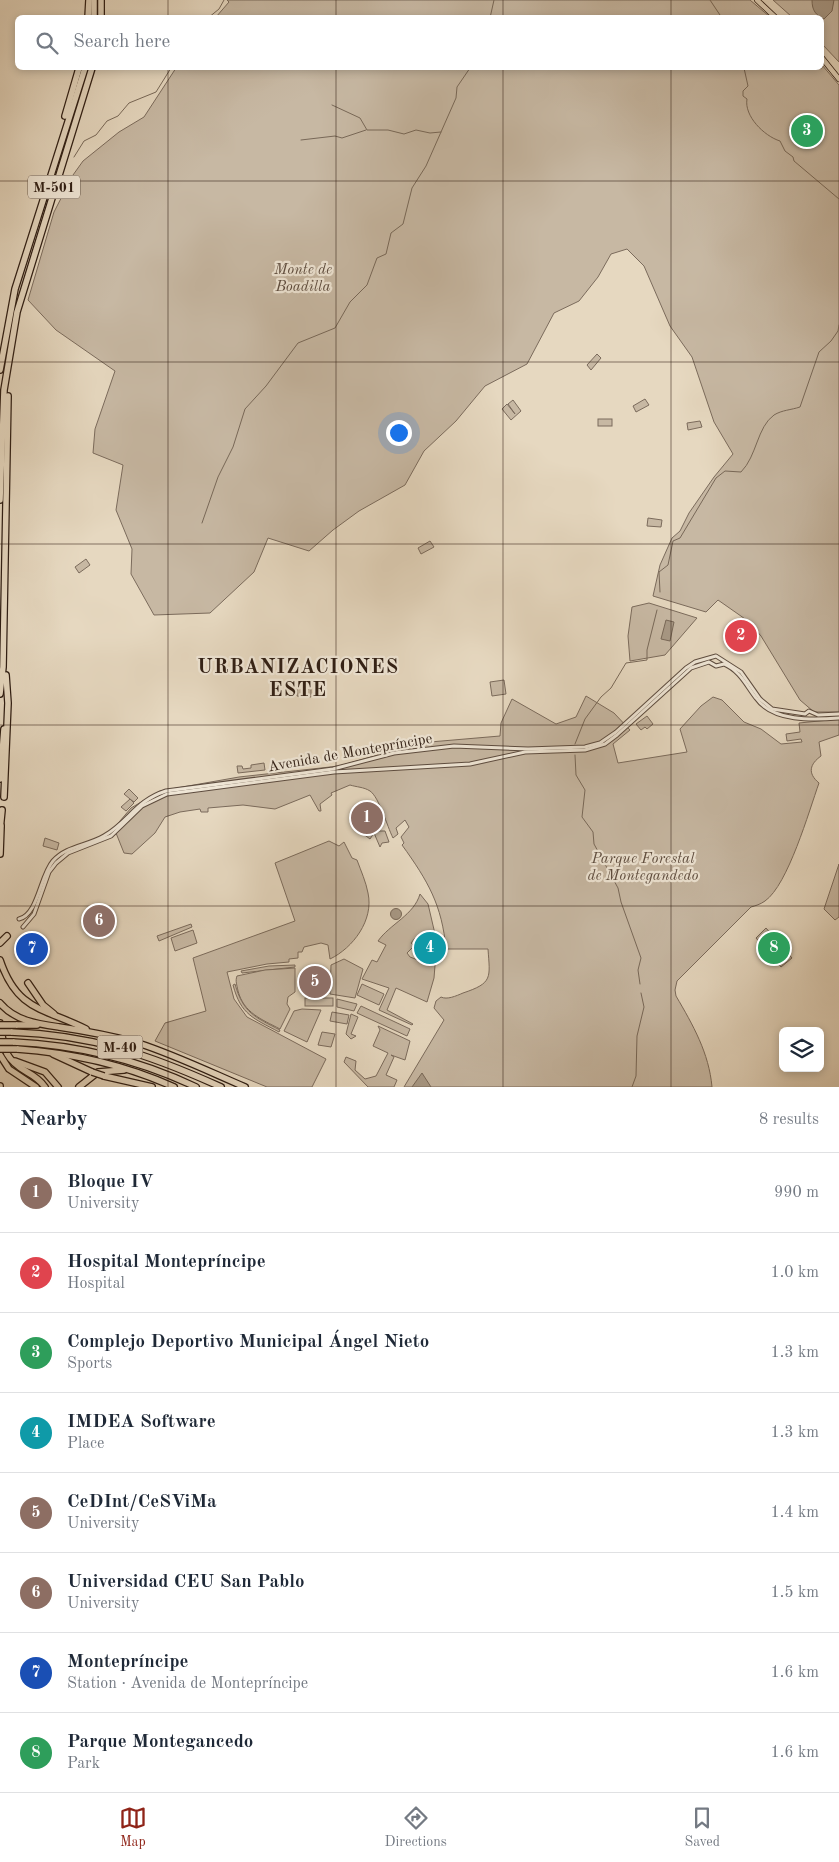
<!DOCTYPE html>
<html lang="en">
<head>
<meta charset="utf-8">
<style>
	:root { --surface:#fff; --page:#f6f6f7; --text:#1f2937; --muted:#747a83; --line:#e0e1e3; --accent:#8f2418 }
	body { margin:0; font-family:"Old Standard TT",serif; background:var(--page); color:var(--text) }
	.controls { position:absolute; right:15px; bottom:15px; display:grid; overflow:hidden; border-radius:8px; box-shadow:0 2px 8px #0003 }
	.controls button { width:45px; height:45px; display:grid; place-items:center; padding:0; border:0; border-bottom:1px solid var(--line); background:var(--surface); color:var(--text); font:25px sans-serif }
	.you { position:absolute; left:398px; top:432px; width:18px; height:18px; margin:-12px; border:4px solid #fff; border-radius:50%; background:#1a73e8; box-shadow:0 0 0 8px #1a73e833 }
	.badge { display:grid; place-items:center; width:32px; height:32px; border-radius:50%; background:var(--accent); color:#fff; font-size:16px; font-weight:700 }
	.pin { position:absolute; translate:-50% -50%; border:2px solid #fff; box-shadow:0 1px 5px #0006 }
	.list { margin:0; padding:0; list-style:none }
	h2 { display:flex; justify-content:space-between; align-items:center; height:65px; margin:0; padding:0 20px; font-size:21px }
	h2 small { font-size:16px; font-weight:400; color:var(--muted) }
	.list li { display:grid; grid-template-columns:32px 1fr auto; gap:15px; align-items:center; box-sizing:border-box; height:80px; padding:0 20px; border-top:1px solid var(--line) }
	.list b { display:block; font-size:19px; white-space:nowrap }
	.list p { margin:0; font-size:16px; white-space:nowrap; color:var(--muted) }
	.list em { font-size:16px; font-style:normal; color:var(--muted) }
	.icon { flex:none; width:28px; height:28px; fill:none; stroke:currentColor; stroke-width:2; stroke-linecap:round; stroke-linejoin:round }
	.map { position:relative; flex:none; width:839px; height:1087px; overflow:hidden }
	.search { position:absolute; background:var(--surface); box-shadow:0 2px 8px #0003; left:15px; right:15px; top:15px; height:55px; display:flex; align-items:center; gap:12px; box-sizing:border-box; padding:0 18px; border-radius:8px; color:var(--muted); font-size:19px }
	.sheet { height:705px; background:var(--surface) }
	nav { display:flex; justify-content:space-around; align-items:center; box-sizing:border-box; height:70px; border-top:1px solid var(--line); background:var(--surface); font-size:14px; color:var(--muted) }
	nav a { display:grid; justify-items:center; gap:2px }
	nav .on { color:var(--accent) }
	.map>svg:first-child { display:block }
	.green { fill:#c7b8a3; stroke:#7b6b5c }
	.water { fill:#a89986; stroke:#786858 }
	.lines { fill:none; stroke-linecap:round; stroke-linejoin:round }
	.stream { stroke:#786858; stroke-width:1 }
	.tertiary-casing { stroke:#5d4c3f; stroke-width:5 }
	.primary-casing { stroke:#2f1e14; stroke-width:6 }
	.motorway-casing { stroke:#2f1e14; stroke-width:8 }
	.tertiary { stroke:#efe6d6; stroke-width:3 }
	.primary { stroke:#e6d8c0; stroke-width:4.5 }
	.motorway { stroke:#e6d8c0; stroke-width:5.5 }
	.tram { stroke:#2f1e14; stroke-width:1 }
	.motorway-bridge-casing { stroke:#2f1e14; stroke-width:8; stroke-linecap:butt }
	.motorway-bridge { stroke:#e6d8c0; stroke-width:5.5 }
	.grid { fill:none; stroke:#2f1e14; stroke-width:1; stroke-opacity:0.55 }
	.labels { text-anchor:middle; stroke-width:4.5; stroke-linejoin:round; paint-order:stroke }
	.shield { fill:#efe6d6; stroke:#695a4e; stroke-width:1 }
	.shield-label { font-size:14px; font-weight:bold; fill:#2f1e14 }
	.park-label { font-size:15px; font-style:italic; fill:#5d4c3f; stroke:#efe6d6 }
	.street-label { font-size:15px; fill:#2f1e14; stroke:#efe6d6 }
	.district-label { font-size:20px; font-weight:bold; letter-spacing:1px; fill:#2f1e14; stroke:#efe6d6 }
</style>
</head>
<body>
<div class="map">
<svg width="839" height="1087" viewBox="0 0 839 1087">
	<rect width="100%" height="100%" fill="#e6d8c0"/>
	<filter id="stains"><feTurbulence type="fractalNoise" baseFrequency=".004" numOctaves="4"/><feColorMatrix values="0 0 0 0 .2 0 0 0 0 .09 0 0 0 0 .02 0 0 0 .5 -.17"/></filter>
	<radialGradient id="worn" r=".72"><stop offset=".6" stop-color="#630" stop-opacity="0"/><stop offset="1" stop-color="#630" stop-opacity=".3"/></radialGradient>
	<g class="green">
		<polygon points="227,0 750,0 770,17 216,17 229,2"/>
		<polygon points="773,0 839,0 839,62 822,44 822,18 792,17"/>
		<polygon points="822,65 839,85 839,712 814,712 800,700 761,636 748,621 718,600 706,612 653,596 660,565 672,538 680,531 689,513 714,477 733,454 714,422 692,357 670,326 644,266 627,249 611,254 598,277 579,301 554,313 527,364 485,386 456,421 424,451 405,485 359,511 333,530 309,551 268,538 254,572 210,613 154,615 131,574 132,549 116,510 123,465 93,453 95,429 115,371 56,330 28,300 54,212 73,175 83,161 119,132 144,117 176,68 822,68"/>
		<polygon points="597,354 601,358 591,370 587,365"/>
		<polygon points="645,399 649,405 636,412 633,406"/>
		<polygon points="513,400 521,411 511,420 502,409 507,404 515,414 508,404"/>
		<rect x="598" y="419" width="14" height="7"/>
		<polygon points="700,421 702,427 688,430 687,423"/>
		<polygon points="648,518 662,520 661,527 647,526"/>
		<polygon points="430,541 434,547 421,554 418,548"/>
		<polygon points="86,559 90,565 79,573 75,567"/>
		<polygon points="649,603 697,618 665,655 630,661 628,636 632,607"/>
		<polygon points="504,680 506,694 492,696 490,682"/>
		<polygon points="297,688 311,689 311,697 297,696"/>
		<path d="M586 696 614 713 630 730 613 744 618 763 687 752 680 729 701 706 713 697 722 700 744 722 761 729 781 744 802 742 801 739 787 741 786 734 800 732 799 723 839 719V735L819 742 821 756C810 764 807 773 819 783 809 811 788 885 765 901 761 904 755 906 751 907L677 981 675 990 676 996C693 1025 709 1053 712 1087H404L444 1020 434 1008 436 1001 441 997C447 1000 456 996 463 993 493 983 490 978 488 949H446C442 905 428 881 402 845L404 843 401 837 409 827 405 820 396 828 398 834 393 838C387 826 379 797 370 791 364 787 356 787 350 785L331 793 332 795 320 804 321 811H319L310 795 275 809 243 805 208 808V812H201L200 809 180 812 165 817 155 833 132 854 124 853 114 828 131 808 160 791 239 777 339 766 389 752 395 745 500 736 501 723 512 699 556 724 576 717Z"/>
		<polygon points="647,716 653,724 647,729 645,727 641,730 636,724"/>
		<polygon points="264,763 265,770 238,773 237,766 242,766 243,769 251,768 251,765"/>
		<polygon points="129,789 138,798 134,802 130,799 134,803 126,811 121,807 130,799 124,794"/>
		<polygon points="373,824 376,828 375,831 385,831 389,842 382,843 380,847 374,833 370,839 362,833 362,829"/>
		<polygon points="45,838 59,843 57,850 43,846"/>
		<path d="M329 841 339 846 344 842 352 858 357 860C361 871 366 882 368 893 374 920 353 948 330 959L328 945 321 943 304 947 302 952H298V958L289 959V962L267 964 227 972 234 999 247 1017 326 1059 312 1087H267L155 1041 165 1023 206 1011 193 958 295 921 275 863Z"/>
		<polygon points="839,864 839,917 835,920 824,909"/>
		<path d="M420 894 428 904 435 934 415 938 411 943 414 946 407 953 410 957 426 963 430 961V954L436 953 434 978 427 1002 396 988 387 1010 413 1024 412 1025 379 1010 389 988 362 979 372 960 377 962 386 945 378 941C390 924 414 915 420 894Z"/>
		<polygon points="191,924 192,927 159,941 157,936"/>
		<polygon points="766,928 792,958 781,967 756,938"/>
		<polygon points="193,930 197,943 175,951 171,938"/>
		<polygon points="344,959 363,969 355,998 330,994 331,965"/>
		<polygon points="295,965 295,967 242,973 241,971 269,966"/>
		<path d="M295 968V992L288 997 287 1004 290 1009 280 1029C261 1019 244 1013 238 991 237 985 235 981 237 976L265 970Z"/>
		<path d="M235 984C243 1013 255 1017 280 1030L279 1032C253 1018 241 1015 233 985Z"/>
		<polygon points="362,984 384,994 379,1005 357,995"/>
		<rect x="305" y="998" width="28" height="8"/>
		<polygon points="337,999 357,1004 354,1011 337,1007"/>
		<polygon points="361,1006 410,1029 407,1036 357,1013"/>
		<polygon points="302,1009 321,1010 307,1042 284,1031 294,1011"/>
		<polygon points="332,1012 349,1015 347,1024 330,1021"/>
		<polygon points="351,1014 358,1017 351,1034 356,1036 351,1039 346,1034"/>
		<polygon points="378,1026 410,1041 405,1060 391,1055 394,1057 386,1075 397,1080 394,1087 368,1087 344,1062 346,1057 356,1061 355,1070 365,1079 376,1076 388,1053 373,1046 380,1030"/>
		<polygon points="322,1032 335,1034 331,1047 318,1045"/>
	</g>
	<g class="water">
		<path d="M812 0H834L832 11 824 19C816 15 812 11 812 0Z"/>
		<polygon points="666,620 674,622 670,641 661,639"/>
		<circle cx="396" cy="914" r="5.5"/>
		<polygon points="422,1073 431,1087 412,1087"/>
	</g>
	<g class="lines">
		<g class="stream">
			<polyline points="710,0 722,18"/>
			<polyline points="208,18 219,9 224,0"/>
			<polyline points="490,18 494,0"/>
			<path d="M744 68 748 86 743 91V96L747 99C744 116 764 136 780 141L785 151 793 157 794 161 839 199"/>
			<polyline points="332,105 360,118 367,130 388,130 404,134 416,130 430,133 441,132"/>
			<polyline points="301,140 335,136 342,138 366,130"/>
			<polyline points="74,157 84,141 96,135 107,121 118,116 129,103 156,92 171,68"/>
			<polyline points="202,523 218,477 233,447 245,409 266,386 298,343 335,328 350,302 367,285 377,258 386,254 391,233 403,224 412,188 426,166 456,98 457,87 470,68"/>
			<path d="M660 592 659 572 668 565 673 541 680 538 716 478 725 471 741 472C757 456 757 427 774 415 782 410 791 410 800 407L819 352 831 341 838 331 839 325"/>
			<polyline points="575,744 585,719 601,697 611,688 626,663 647,660 647,650 657,610"/>
			<polyline points="575,755 576,775 585,790 582,817 593,832 594,844 618,888 621,902 641,958 638,970 640,984"/>
			<polyline points="632,1087 636,1076 637,1036 644,1007 641,993"/>
		</g>
		<defs>
			<g id="tertiary">
				<path d="M19 919C38 915 40 876 53 861 66 846 87 846 104 836 129 822 135 801 166 791L333 769 394 753 454 746 528 749 585 747 600 743 616 732 686 668 695 662 716 656 741 672 760 699 772 709 805 714 809 711 818 715 839 714"/>
				<path d="M23 927 34 914 49 872 56 863 68 853 111 836 142 806 167 794 334 772 470 764 525 752 585 750 605 744 617 735 691 668 709 662 716 666 724 664C740 671 746 685 756 698 773 722 813 720 839 718"/>
			</g>
			<g id="primary">
				<polyline points="757,0 776,18"/>
				<polyline points="822,58 839,79"/>
			</g>
			<g id="motorway">
				<polyline points="88,18 89,0"/>
				<polyline points="94,18 94,0"/>
				<polyline points="101,18 101,0"/>
				<polyline points="65,116 79,68"/>
				<polyline points="0,370 15,289 85,68"/>
				<polyline points="0,500 4,390 17,312 92,68"/>
				<polyline points="0,694 3,667 8,396"/>
				<polyline points="0,779 4,729"/>
				<polyline points="4,797 8,703 6,675"/>
				<polyline points="0,830 2,810"/>
				<polyline points="0,854 1,826"/>
				<polyline points="0,943 7,936"/>
				<path d="M0 960C17 1011 44 1008 86 1029"/>
				<polyline points="28,983 43,1005 54,1014"/>
				<path d="M0 1003C15 1021 38 1024 59 1027 86 1031 112 1036 138 1043 175 1055 210 1072 245 1087"/>
				<path d="M0 1023C4 1048 3 1058 27 1072 34 1076 40 1080 45 1087"/>
				<polyline points="16,1025 37,1025"/>
				<path d="M11 1032C92 1035 148 1054 221 1087"/>
				<path d="M13 1042C78 1045 137 1059 196 1087"/>
				<path d="M17 1049C73 1053 123 1064 174 1087"/>
				<polyline points="53,1054 92,1072"/>
				<polyline points="0,1055 9,1069 36,1087"/>
				<polyline points="15,1061 45,1072 58,1087"/>
				<polyline points="104,1076 152,1087"/>
				<polyline points="0,1086 0,1087"/>
				<polyline points="79,1087 98,1072 124,1070"/>
			</g>
		</defs>
		<use href="#tertiary" class="tertiary-casing"/>
		<use href="#primary" class="primary-casing"/>
		<use href="#motorway" class="motorway-casing"/>
		<use href="#tertiary" class="tertiary"/>
		<use href="#primary" class="primary"/>
		<use href="#motorway" class="motorway"/>
		<polyline class="tram" points="24,942 43,952"/>
		<defs>
			<g id="motorway-bridge">
				<polyline points="0,1025 16,1025"/>
				<polyline points="0,1032 11,1032"/>
				<polyline points="0,1042 13,1042"/>
				<polyline points="0,1049 17,1049"/>
				<polyline points="92,1072 104,1076"/>
			</g>
		</defs>
		<use href="#motorway-bridge" class="motorway-bridge-casing"/>
		<use href="#motorway-bridge" class="motorway-bridge"/>
	</g>
	<path class="grid" d="M168 0V18M336 0V18M503 0V18M671 0V18M168 68V1087M336 68V1087M503 68V1087M671 68V1087M0 181H839M0 362H839M0 544H839M0 725H839M0 906H839"/>
	<g class="labels">
		<g class="shield">
			<rect x="28" y="175.5" width="52" height="23" rx="4"/>
			<rect x="97.5" y="1035.5" width="45" height="23" rx="4"/>
		</g>
		<g class="shield-label">
			<text x="54" y="192">M-501</text>
			<text x="120" y="1052">M-40</text>
		</g>
		<g class="park-label">
			<text x="303" y="274">Monte de<tspan x="303" dy="17">Boadilla</tspan></text>
			<text x="643" y="863">Parque Forestal<tspan x="643" dy="17">de Montegandedo</tspan></text>
		</g>
		<g class="street-label">
			<text transform="translate(350 752) rotate(-10)" y="5">Avenida de Montepríncipe</text>
		</g>
		<g class="district-label">
			<text x="298" y="673">URBANIZACIONES<tspan x="298" dy="23">ESTE</tspan></text>
		</g>
	</g>
	<rect width="100%" height="100%" filter="url(#stains)"/>
	<rect width="100%" height="100%" fill="url(#worn)"/>
</svg>
<div class="controls">
<button><svg class="icon" aria-label="layers" viewBox="0 0 24 24"><path d="M12 4l9 5-9 5-9-5zM3 14l9 5 9-5"/></svg></button>
</div>
<div class="you"></div>
<div class="pin badge" style="left:367px;top:818px;background:#8d6e63">1</div>
<div class="pin badge" style="left:741px;top:636px;background:#e0444e">2</div>
<div class="pin badge" style="left:807px;top:131px;background:#2e9e5b">3</div>
<div class="pin badge" style="left:430px;top:948px;background:#0f9aa8">4</div>
<div class="pin badge" style="left:315px;top:982px;background:#8d6e63">5</div>
<div class="pin badge" style="left:99px;top:921px;background:#8d6e63">6</div>
<div class="pin badge" style="left:32px;top:949px;background:#1a4fb4">7</div>
<div class="pin badge" style="left:774px;top:948px;background:#2e9e5b">8</div>
<div class="search"><svg class="icon" aria-label="search" viewBox="0 0 24 24"><circle cx="10" cy="10" r="6"/><path d="M15 15l6 6"/></svg>Search here</div>
</div>
<section class="sheet">
<h2>Nearby<small>8 results</small></h2>
<ul class="list">
<li><span class="badge" style="background:#8d6e63">1</span><div><b>Bloque IV</b><p>University</p></div><em>990 m</em></li>
<li><span class="badge" style="background:#e0444e">2</span><div><b>Hospital Montepríncipe</b><p>Hospital</p></div><em>1.0 km</em></li>
<li><span class="badge" style="background:#2e9e5b">3</span><div><b>Complejo Deportivo Municipal Ángel Nieto</b><p>Sports</p></div><em>1.3 km</em></li>
<li><span class="badge" style="background:#0f9aa8">4</span><div><b>IMDEA Software</b><p>Place</p></div><em>1.3 km</em></li>
<li><span class="badge" style="background:#8d6e63">5</span><div><b>CeDInt/CeSViMa</b><p>University</p></div><em>1.4 km</em></li>
<li><span class="badge" style="background:#8d6e63">6</span><div><b>Universidad CEU San Pablo</b><p>University</p></div><em>1.5 km</em></li>
<li><span class="badge" style="background:#1a4fb4">7</span><div><b>Montepríncipe</b><p>Station · Avenida de Montepríncipe</p></div><em>1.6 km</em></li>
<li><span class="badge" style="background:#2e9e5b">8</span><div><b>Parque Montegancedo</b><p>Park</p></div><em>1.6 km</em></li>
</ul>
</section>
<nav>
<a class="on"><svg class="icon" aria-label="map" viewBox="0 0 24 24"><path d="M3 6l6-2 6 2 6-2v14l-6 2-6-2-6 2zM9 4v14M15 6v14"/></svg>Map</a>
<a><svg class="icon" aria-label="directions" viewBox="0 0 24 24"><path d="M12 3l9 9-9 9-9-9zM9 14v-3h6M13 9l2 2-2 2"/></svg>Directions</a>
<a><svg class="icon" aria-label="saved" viewBox="0 0 24 24"><path d="M7 4h10v16l-5-4-5 4z"/></svg>Saved</a>
</nav>
</body>
</html>
